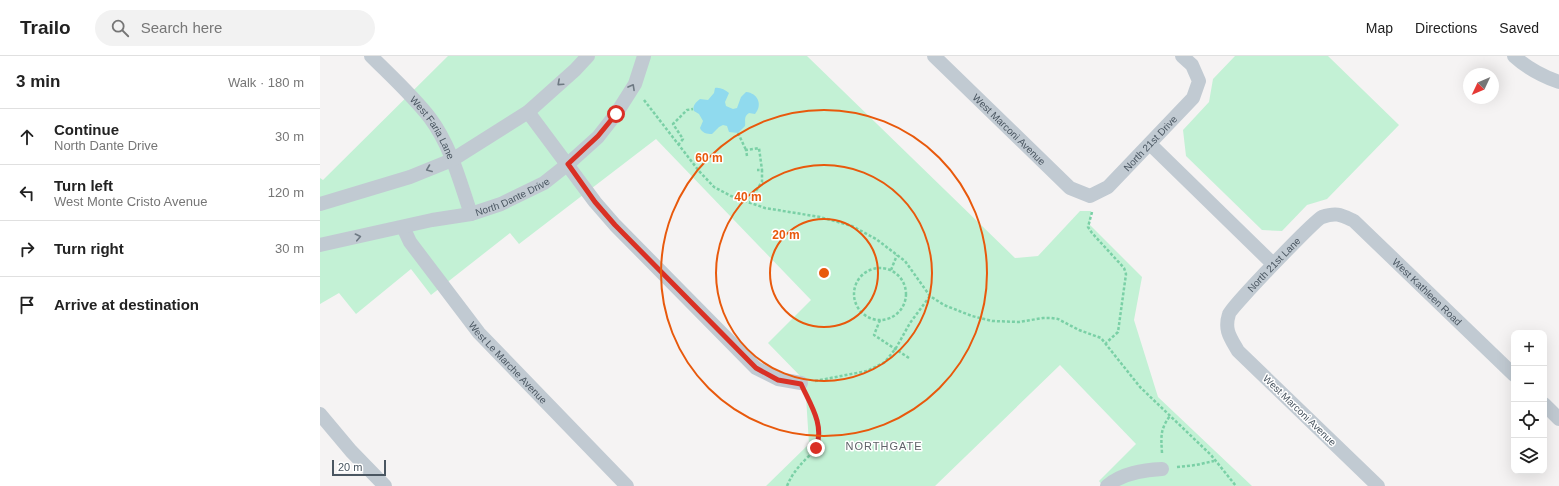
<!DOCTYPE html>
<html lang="en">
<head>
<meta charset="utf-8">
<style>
	:root { --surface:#fff; --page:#f2f2f2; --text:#222; --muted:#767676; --line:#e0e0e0 }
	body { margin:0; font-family:Helvetica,sans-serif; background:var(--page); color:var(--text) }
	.controls { position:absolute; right:12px; bottom:12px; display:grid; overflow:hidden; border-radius:8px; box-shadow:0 4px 16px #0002 }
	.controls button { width:36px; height:36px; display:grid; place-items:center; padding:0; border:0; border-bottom:1px solid var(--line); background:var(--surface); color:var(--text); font:20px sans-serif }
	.compass { position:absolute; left:1143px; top:12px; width:36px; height:36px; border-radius:50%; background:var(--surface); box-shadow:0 4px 16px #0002; rotate:226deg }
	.scale { position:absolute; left:12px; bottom:10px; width:54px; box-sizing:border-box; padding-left:4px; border:2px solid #4a5661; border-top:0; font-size:11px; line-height:14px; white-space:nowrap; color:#4a5661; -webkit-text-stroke:3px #fff; paint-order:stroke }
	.stop { position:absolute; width:12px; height:12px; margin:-9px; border:3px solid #d93025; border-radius:50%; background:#fff }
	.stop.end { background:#d93025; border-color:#fff; box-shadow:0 1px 4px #0008 }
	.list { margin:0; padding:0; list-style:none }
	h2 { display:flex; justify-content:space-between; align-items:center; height:52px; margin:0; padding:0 16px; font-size:17px }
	h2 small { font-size:13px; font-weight:400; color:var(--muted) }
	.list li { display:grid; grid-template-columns:26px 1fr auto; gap:12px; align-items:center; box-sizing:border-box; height:56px; padding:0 16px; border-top:1px solid var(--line) }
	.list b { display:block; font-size:15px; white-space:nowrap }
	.list p { margin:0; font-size:13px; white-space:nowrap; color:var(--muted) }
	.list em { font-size:13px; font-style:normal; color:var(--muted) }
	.icon { flex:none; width:22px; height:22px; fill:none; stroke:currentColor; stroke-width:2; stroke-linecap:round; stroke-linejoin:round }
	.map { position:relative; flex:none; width:1239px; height:430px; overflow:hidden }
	header { display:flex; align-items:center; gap:24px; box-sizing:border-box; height:56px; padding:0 20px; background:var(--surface); border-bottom:1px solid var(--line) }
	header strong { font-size:19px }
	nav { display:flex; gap:22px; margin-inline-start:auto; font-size:14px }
	.search { width:280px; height:36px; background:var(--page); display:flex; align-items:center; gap:10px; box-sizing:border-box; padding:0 14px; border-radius:22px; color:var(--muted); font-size:15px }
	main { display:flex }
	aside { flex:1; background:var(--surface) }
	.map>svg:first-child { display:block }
	.green { fill:#c3f1d5 }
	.water { fill:#90daee }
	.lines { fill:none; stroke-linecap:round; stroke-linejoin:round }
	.path { stroke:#7ad0a6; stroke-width:2.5; stroke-dasharray:3 2; stroke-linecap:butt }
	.street { stroke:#c1cad2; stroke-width:14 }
	.oneway { stroke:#6e7983 }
	.route { stroke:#d93025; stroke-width:5 }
	.ring { fill:none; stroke:#e8590c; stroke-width:2 }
	.labels { text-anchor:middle; stroke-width:3; stroke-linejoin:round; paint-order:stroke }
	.street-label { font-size:10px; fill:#4a5661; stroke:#fff }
	.neighbourhood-label { font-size:11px; letter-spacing:1px; fill:#5f6368; stroke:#fff }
	.centre { fill:#e8590c; stroke:#fff; stroke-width:2 }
	.ring-label { font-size:12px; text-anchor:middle; font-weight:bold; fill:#e8590c; stroke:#fff; stroke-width:3; stroke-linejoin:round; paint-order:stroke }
</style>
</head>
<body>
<header>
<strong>Trailo</strong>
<div class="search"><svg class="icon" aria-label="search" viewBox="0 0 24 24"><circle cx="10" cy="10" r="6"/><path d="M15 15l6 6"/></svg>Search here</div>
<nav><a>Map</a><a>Directions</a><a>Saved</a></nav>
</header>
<main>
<aside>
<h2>3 min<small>Walk · 180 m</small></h2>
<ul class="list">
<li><svg class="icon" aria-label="ahead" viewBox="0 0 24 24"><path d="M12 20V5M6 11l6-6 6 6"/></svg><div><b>Continue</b><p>North Dante Drive</p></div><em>30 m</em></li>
<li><svg class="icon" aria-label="left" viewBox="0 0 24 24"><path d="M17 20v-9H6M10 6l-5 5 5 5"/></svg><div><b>Turn left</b><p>West Monte Cristo Avenue</p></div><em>120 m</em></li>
<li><svg class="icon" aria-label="right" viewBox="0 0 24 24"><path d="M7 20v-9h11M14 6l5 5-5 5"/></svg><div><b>Turn right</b></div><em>30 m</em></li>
<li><svg class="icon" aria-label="arrive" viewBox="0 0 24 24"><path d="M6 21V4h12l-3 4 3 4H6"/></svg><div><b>Arrive at destination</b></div></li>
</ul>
</aside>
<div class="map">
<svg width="1239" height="430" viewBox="0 0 1239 430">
	<rect width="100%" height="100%" fill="#f5f3f3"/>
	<g class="green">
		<polygon points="128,0 487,0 695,202 718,200 760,155 771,155 770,169 822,221 814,264 838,341 932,430 783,430 779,425 816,388 740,309 615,430 446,430 489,388 485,325 448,287 491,244 336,83 199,188 190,177 111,239 91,213 36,258 19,237 0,248 0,122 3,124"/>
		<polygon points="915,0 1008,0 1079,69 1007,143 987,149 962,175 942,174 866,100 863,74 889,46 893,23"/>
	</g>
	<path class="water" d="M395 32C400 31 405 34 409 37L405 46 406 50 413 53 417 52 421 41 426 36C438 37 443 49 435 58L429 57C423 61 426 65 425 70L418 77 409 76 407 70 403 69 399 71 392 78C387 78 382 77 380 72L383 65 379 58 374 55C372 50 376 46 380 43L388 44 394 37Z"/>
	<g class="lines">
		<g class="path">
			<polyline points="324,44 379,115 394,131 411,140 445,152 500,161 532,170 556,183 585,205 610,240 624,249 652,260 672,265 699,266 723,262 731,262 738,263 759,274 781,282 820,331 891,399 916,430"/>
			<polyline points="418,77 426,94"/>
			<polyline points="358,89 363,83 353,68 367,54 373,53"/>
			<polyline points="427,100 426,94 439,92 442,114"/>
			<polyline points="430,148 431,142 442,126 442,114 437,114"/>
			<polyline points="772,156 768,171 772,177 804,212 806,218 798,276 786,287"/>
			<circle cx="560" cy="238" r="26"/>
			<polyline points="571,214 577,199"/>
			<polyline points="560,264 554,279 589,302"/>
			<polyline points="495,325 547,315 565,306 576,292 590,267 610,240"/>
			<path d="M842 397C841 381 840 373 850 360"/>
			<polyline points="857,411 876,409 894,405"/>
			<path d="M467 430C472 418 478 411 487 402 508 380 498 364 486 340"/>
		</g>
		<g class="street">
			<path id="s1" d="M51 0C71 20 93 40 110 62 131 90 140 126 151 158"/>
			<path id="s2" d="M614 0 750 132 770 140 788 131 873 42 879 25 872 9 862 0"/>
			<path d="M1194 0C1207 12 1222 20 1239 26"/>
			<polyline points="208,56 275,146 295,169 436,312 458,323 481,327"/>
			<polyline points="830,88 953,208"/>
			<polyline points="0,148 90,121 132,104 208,56 255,14 268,0"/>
			<path id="s3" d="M83 171 90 186 159 277 307 430"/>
			<path id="s4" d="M0 189 112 164 151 158 181 148 224 127 248 108 278 81 296 58 315 28 324 0"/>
			<polyline points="1224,348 1239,363"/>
			<polyline points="0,358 31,395 65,430"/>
			<path d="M787 430C802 417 823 414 842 413"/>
			<path id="s5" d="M1058 430 918 295C910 281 904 274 909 258 911 251 995 164 1002 161 1017 156 1021 159 1034 165L1194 319"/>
		</g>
	</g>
	<defs><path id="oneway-chevron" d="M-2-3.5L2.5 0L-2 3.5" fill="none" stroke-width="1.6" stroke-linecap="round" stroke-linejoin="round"/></defs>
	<g class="oneway">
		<use href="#oneway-chevron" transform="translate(240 27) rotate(138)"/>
		<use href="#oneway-chevron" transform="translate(312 31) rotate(-61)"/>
		<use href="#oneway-chevron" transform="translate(109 113) rotate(158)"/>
		<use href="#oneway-chevron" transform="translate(38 181) rotate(-12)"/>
	</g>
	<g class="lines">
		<path class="route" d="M296 58 278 80 248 108 275 146 295 169 436 312 458 324 481 328C490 348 505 369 496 392"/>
	</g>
	<g class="ring">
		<circle cx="504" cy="217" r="54"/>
		<circle cx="504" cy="217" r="108"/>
		<circle cx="504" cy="217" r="163"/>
	</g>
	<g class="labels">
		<g class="street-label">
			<text dy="4" stroke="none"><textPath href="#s1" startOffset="95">West Faria Lane</textPath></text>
			<text dy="4" stroke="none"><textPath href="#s2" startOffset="105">West Marconi Avenue</textPath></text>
			<text dy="4" stroke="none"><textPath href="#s2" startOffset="292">North 21st Drive</textPath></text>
			<text dy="4" stroke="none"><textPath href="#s4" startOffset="199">North Dante Drive</textPath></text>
			<text dy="4" stroke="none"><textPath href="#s5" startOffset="301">North 21st Lane</textPath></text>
			<text dy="4" stroke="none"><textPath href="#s5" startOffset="504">West Kathleen Road</textPath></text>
			<text dy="4" stroke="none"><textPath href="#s3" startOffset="172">West Le Marche Avenue</textPath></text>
			<text transform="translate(980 354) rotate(44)" y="4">West Marconi Avenue</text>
		</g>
		<g class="neighbourhood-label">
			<text x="564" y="394">NORTHGATE</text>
		</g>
	</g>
	<circle cx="504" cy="217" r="6" class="centre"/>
	<g class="ring-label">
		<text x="389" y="106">60 m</text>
		<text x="428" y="145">40 m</text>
		<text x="466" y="183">20 m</text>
	</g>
</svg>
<div class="controls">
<button>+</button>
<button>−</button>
<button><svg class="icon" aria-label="locate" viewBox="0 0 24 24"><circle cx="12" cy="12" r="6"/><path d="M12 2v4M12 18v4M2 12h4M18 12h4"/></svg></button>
<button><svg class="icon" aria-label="layers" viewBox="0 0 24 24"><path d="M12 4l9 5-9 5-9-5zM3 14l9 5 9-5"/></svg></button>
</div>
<svg class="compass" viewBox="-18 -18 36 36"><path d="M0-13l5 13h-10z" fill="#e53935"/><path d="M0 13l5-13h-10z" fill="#767676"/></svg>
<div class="scale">20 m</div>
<div class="stop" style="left:296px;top:58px"></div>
<div class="stop end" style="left:496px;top:392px"></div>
</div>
</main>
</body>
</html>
